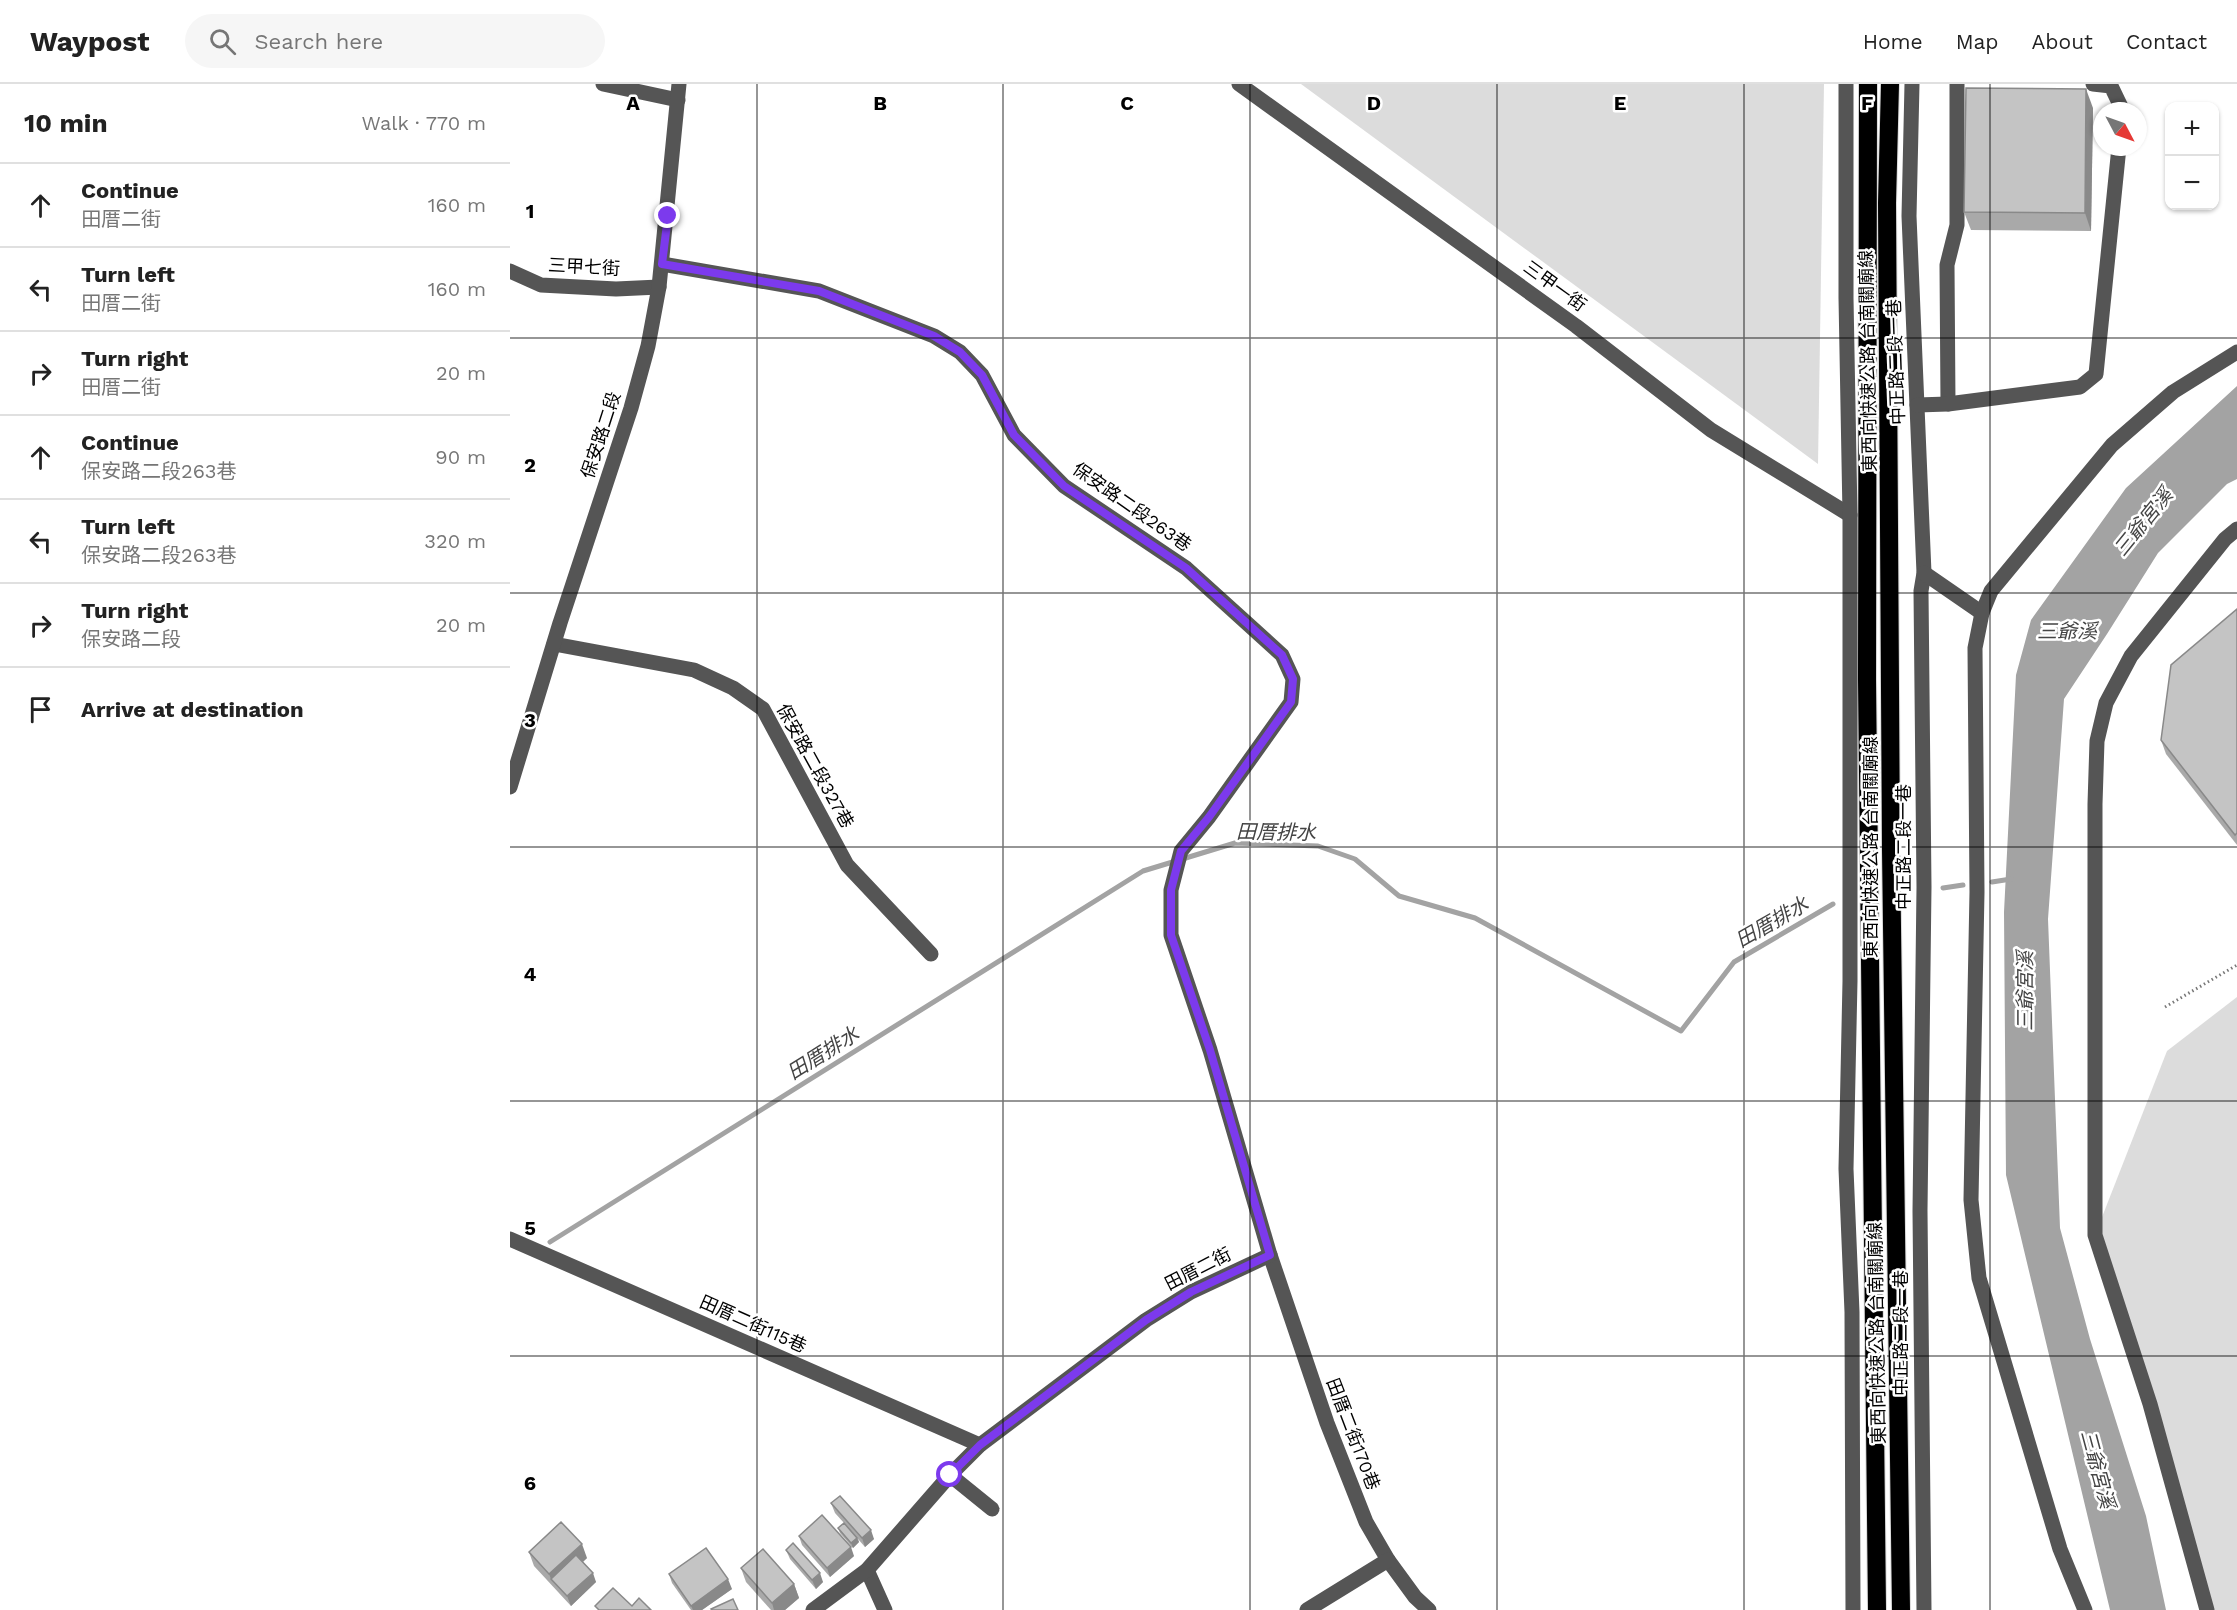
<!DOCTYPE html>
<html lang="en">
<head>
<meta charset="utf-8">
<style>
	:root { --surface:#fff; --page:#f6f6f6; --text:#222; --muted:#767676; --line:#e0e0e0 }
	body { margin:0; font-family:"Work Sans","Noto Sans TC",sans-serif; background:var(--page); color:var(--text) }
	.controls { position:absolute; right:18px; top:18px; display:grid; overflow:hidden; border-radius:12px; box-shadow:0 2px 4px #0004 }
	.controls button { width:54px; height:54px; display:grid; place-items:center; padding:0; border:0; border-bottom:2px solid var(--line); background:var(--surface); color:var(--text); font:30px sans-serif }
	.compass { position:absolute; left:1583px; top:18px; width:54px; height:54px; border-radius:50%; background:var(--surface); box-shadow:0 2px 4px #0004; rotate:131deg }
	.stop { position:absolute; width:18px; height:18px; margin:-14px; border:4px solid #7c3aed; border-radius:50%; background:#fff }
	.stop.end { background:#7c3aed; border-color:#fff; box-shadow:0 2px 6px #0008 }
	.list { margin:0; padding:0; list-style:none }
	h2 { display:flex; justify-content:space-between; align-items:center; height:78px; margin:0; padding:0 24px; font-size:26px }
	h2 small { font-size:20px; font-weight:400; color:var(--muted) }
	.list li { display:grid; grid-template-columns:39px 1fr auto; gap:18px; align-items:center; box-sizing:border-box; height:84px; padding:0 24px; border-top:2px solid var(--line) }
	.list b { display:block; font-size:22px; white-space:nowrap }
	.list p { margin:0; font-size:20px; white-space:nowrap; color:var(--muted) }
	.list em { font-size:20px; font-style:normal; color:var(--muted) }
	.icon { flex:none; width:33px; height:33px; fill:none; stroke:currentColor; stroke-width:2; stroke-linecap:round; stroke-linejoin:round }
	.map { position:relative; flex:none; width:1727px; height:1526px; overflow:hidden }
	header { display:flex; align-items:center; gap:36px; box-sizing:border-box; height:84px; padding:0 30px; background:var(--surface); border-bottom:2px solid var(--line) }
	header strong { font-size:28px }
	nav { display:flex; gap:33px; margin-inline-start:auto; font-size:21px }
	.search { width:420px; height:54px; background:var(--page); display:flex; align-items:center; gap:15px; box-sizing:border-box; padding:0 21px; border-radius:33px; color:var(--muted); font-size:22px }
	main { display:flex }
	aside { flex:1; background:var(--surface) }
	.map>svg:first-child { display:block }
	.green { fill:#dcdcdc }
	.water { fill:#a3a3a3 }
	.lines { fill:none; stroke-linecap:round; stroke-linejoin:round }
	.stream { stroke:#a3a3a3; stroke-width:5 }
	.highway-casing { stroke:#dbdbdb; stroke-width:20 }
	.path { stroke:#777; stroke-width:3; stroke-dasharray:1.5 3; stroke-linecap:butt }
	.minor { stroke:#555; stroke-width:15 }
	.highway { stroke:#000; stroke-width:18 }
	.wall { fill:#a9a9a9 }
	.shaded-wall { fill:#898989 }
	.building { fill:#c4c4c4; stroke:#898989; stroke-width:1.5 }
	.route { stroke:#7c3aed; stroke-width:8 }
	.grid { fill:none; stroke:#000; stroke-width:1.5; stroke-opacity:0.55 }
	.labels { text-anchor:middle; stroke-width:5; stroke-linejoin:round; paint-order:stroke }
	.street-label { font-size:18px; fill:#000; stroke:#fff }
	.water-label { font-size:20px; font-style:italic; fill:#444; stroke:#fff }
	.grid-label { font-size:20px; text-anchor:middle; font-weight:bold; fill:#000; stroke:#fff; stroke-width:5; stroke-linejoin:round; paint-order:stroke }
</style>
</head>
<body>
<header>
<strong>Waypost</strong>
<div class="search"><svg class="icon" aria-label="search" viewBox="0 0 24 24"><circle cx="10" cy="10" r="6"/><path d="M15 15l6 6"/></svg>Search here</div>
<nav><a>Home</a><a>Map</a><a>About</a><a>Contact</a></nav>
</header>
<main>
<aside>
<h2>10 min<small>Walk · 770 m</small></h2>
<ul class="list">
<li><svg class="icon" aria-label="ahead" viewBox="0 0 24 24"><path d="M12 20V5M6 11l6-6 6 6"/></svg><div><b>Continue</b><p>田厝二街</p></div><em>160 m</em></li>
<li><svg class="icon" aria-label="left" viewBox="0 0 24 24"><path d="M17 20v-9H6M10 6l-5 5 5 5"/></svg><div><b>Turn left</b><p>田厝二街</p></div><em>160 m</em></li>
<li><svg class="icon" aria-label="right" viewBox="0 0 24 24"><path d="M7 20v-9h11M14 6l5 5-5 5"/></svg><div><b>Turn right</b><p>田厝二街</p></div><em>20 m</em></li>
<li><svg class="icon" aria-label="ahead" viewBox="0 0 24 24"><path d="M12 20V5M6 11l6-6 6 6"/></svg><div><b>Continue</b><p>保安路二段263巷</p></div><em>90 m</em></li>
<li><svg class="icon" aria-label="left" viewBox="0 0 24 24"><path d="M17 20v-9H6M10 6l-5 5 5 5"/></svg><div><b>Turn left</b><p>保安路二段263巷</p></div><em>320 m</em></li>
<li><svg class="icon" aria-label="right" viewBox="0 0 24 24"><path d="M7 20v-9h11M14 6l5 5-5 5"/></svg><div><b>Turn right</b><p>保安路二段</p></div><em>20 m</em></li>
<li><svg class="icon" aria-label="arrive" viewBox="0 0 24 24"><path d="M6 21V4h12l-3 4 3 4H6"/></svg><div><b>Arrive at destination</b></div></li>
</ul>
</aside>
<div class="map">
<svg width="1727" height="1526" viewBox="0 0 1727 1526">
	<rect width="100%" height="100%" fill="#fff"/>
	<g class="green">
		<polygon points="791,0 1314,0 1308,380"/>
		<polygon points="1727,913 1727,1526 1697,1526 1585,1151 1657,967"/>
	</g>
	<polygon class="water" points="1727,302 1727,395 1717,400 1648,469 1597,550 1554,615 1538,835 1550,1144 1580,1255 1636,1432 1656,1526 1600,1526 1496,1091 1494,828 1506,591 1521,536 1616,404"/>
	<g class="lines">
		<g class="stream">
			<polyline points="1482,798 1501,795"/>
			<polyline points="1433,804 1453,801"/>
			<polyline points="40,1158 633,787 725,759 808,762 845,775 889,812 965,834 1171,947 1224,878 1323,820"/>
		</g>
		<defs>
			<g id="highway">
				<polyline points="1358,0 1357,596 1367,1526"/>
				<polyline points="1380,0 1377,119 1381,766 1391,1526"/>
			</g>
		</defs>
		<use href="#highway" class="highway-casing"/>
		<polyline class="path" points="1655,923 1727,881"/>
		<g class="minor">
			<polyline points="93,0 168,16"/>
			<polyline points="729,0 1066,242 1201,346 1340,431"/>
			<polyline points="1336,0 1336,214 1340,431 1340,897 1336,1085 1342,1228 1343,1526"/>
			<polyline points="1402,0 1399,132 1414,489 1411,507 1414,803 1410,1127 1414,1526"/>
			<polyline points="1583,0 1601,2 1613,27"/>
			<polyline points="152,180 309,207 424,252 450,268 472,291 504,351 554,402 676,484 772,571 783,595 781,618 699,733 671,767 661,806 661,851 700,966 760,1171 817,1339 856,1438 878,1476 905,1513 919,1526"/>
			<polyline points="0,187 31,201 106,205 149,203"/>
			<polyline points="1438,320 1437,181 1447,141 1447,0"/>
			<polyline points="1407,321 1438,320 1570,303 1586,290 1609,63"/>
			<polyline points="1414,489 1472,529"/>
			<polyline points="44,560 184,586 223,604 253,625 337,781 421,870"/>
			<polyline points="0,703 50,539 121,324 138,262 149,203 169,0"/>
			<polyline points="0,1155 470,1361"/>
			<polyline points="440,1391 482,1425"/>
			<polyline points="357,1486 375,1526"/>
			<polyline points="303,1526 357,1486 440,1391 470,1361 636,1236 681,1208 760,1171"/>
			<polyline points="797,1526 878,1476"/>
			<polyline points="1575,1526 1550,1465 1469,1194 1461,1116 1467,808 1465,564 1472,529 1481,507 1602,361 1663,308 1727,268"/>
			<polyline points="1697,1526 1640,1320 1585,1151 1585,720 1587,657 1596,619 1621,572 1715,455 1727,445"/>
		</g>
		<use href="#highway" class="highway"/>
	</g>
	<g class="wall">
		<polygon points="1583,24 1581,147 1461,146 1454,128"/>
		<polygon points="1727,525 1727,761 1656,670 1651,656"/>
		<polygon points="321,1419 364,1455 355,1463 348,1455 349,1458 343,1464 330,1449 328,1444 334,1439 325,1429"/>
		<polygon points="289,1452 344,1472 320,1493 292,1461"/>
		<polygon points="276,1466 313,1498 306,1505 280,1475"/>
		<polygon points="19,1468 77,1474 73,1478 86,1498 61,1522 24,1482"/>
		<polygon points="231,1484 284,1500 289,1514 275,1526 261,1526 236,1498"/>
		<polygon points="159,1490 222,1505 192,1526 181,1526 162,1499"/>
	</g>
	<g class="shaded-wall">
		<polygon points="1576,5 1583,24 1581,147 1575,129"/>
		<polygon points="361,1446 364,1455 355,1463 352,1454"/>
		<polygon points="347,1454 349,1458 343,1464 341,1459"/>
		<polygon points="72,1460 77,1474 47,1501 41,1495 39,1490"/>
		<polygon points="341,1463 344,1472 320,1493 317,1484"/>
		<polygon points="83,1489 86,1498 61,1522 57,1512"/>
		<polygon points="310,1489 313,1498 306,1505 302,1496"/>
		<polygon points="218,1495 222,1505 192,1526 183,1526 181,1522"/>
		<polygon points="284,1500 289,1514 275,1526 264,1526 262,1519"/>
	</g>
	<g class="building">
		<polygon points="1456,4 1576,5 1575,129 1454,128"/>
		<polygon points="1727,525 1727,749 1725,751 1651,656 1661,581"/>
		<polygon points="330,1412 361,1446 352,1454 321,1419"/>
		<polygon points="312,1431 341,1463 317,1484 289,1452"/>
		<polygon points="51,1438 72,1460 39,1490 19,1468"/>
		<polygon points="334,1439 347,1454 341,1459 328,1444"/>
		<polygon points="283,1459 310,1489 302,1496 276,1466"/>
		<polygon points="196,1464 218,1495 181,1522 159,1490"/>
		<polygon points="253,1465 284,1500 262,1519 231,1484"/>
		<polygon points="66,1471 83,1489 57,1512 41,1495"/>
		<polygon points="103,1504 122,1522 129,1514 141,1526 89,1526 85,1522"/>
		<polygon points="223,1515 228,1526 202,1526 201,1525"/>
	</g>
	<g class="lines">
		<polyline class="route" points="158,132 152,180 309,207 424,252 450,268 472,291 504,351 554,402 676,484 772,571 783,595 781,618 699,733 671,767 661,806 661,851 700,966 760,1171 681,1208 636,1236 470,1361 440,1391"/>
	</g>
	<path class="grid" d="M247 0V1526M493 0V1526M740 0V1526M987 0V1526M1234 0V1526M1480 0V1526M0 254H1727M0 509H1727M0 763H1727M0 1017H1727M0 1272H1727"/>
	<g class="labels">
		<g class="street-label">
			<text transform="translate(74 183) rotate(3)" y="6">三甲七街</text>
			<text transform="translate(1045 202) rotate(36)" y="6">三甲一街</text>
			<text transform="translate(1358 277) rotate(-91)" y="6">東西向快速公路 台南關廟線</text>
			<text transform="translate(1386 278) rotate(-92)" y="6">中正路二段一巷</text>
			<text transform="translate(91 351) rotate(-72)" y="6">保安路二段</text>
			<text transform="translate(622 423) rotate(35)" y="6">保安路二段263巷</text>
			<text transform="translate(305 682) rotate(61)" y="6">保安路二段327巷</text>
			<text transform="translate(1361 763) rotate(-90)" y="6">東西向快速公路 台南關廟線</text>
			<text transform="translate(1394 763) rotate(-90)" y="6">中正路二段一巷</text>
			<text transform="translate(688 1185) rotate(-27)" y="6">田厝二街</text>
			<text transform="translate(243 1240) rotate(24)" y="6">田厝二街115巷</text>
			<text transform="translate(1367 1249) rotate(-91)" y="6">東西向快速公路 台南關廟線</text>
			<text transform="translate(1391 1249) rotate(-90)" y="6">中正路二段一巷</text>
			<text transform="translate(843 1350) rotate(69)" y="6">田厝二街170巷</text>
		</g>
		<g class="water-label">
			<text transform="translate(1633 438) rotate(-51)" y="7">三爺宮溪</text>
			<text x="1557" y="554">三爺溪</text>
			<text transform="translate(766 748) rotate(1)" y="7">田厝排水</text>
			<text transform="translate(1262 838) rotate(-30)" y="7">田厝排水</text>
			<text transform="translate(1515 907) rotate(-90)" y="7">三爺宮溪</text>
			<text transform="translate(313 969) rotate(-32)" y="7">田厝排水</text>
			<text transform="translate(1588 1385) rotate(75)" y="7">三爺宮溪</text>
		</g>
	</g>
	<g class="grid-label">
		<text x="123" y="26">A</text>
		<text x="370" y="26">B</text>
		<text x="617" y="26">C</text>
		<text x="864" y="26">D</text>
		<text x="1110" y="26">E</text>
		<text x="1357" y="26">F</text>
		<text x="20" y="134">1</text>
		<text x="20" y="388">2</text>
		<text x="20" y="643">3</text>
		<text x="20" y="897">4</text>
		<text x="20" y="1151">5</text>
		<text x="20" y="1406">6</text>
	</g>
</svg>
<div class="controls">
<button>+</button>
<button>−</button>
</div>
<svg class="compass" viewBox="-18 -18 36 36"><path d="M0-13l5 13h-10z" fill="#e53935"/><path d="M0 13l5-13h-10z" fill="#767676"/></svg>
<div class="stop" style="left:440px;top:1391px"></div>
<div class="stop end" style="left:158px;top:132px"></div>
</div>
</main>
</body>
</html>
